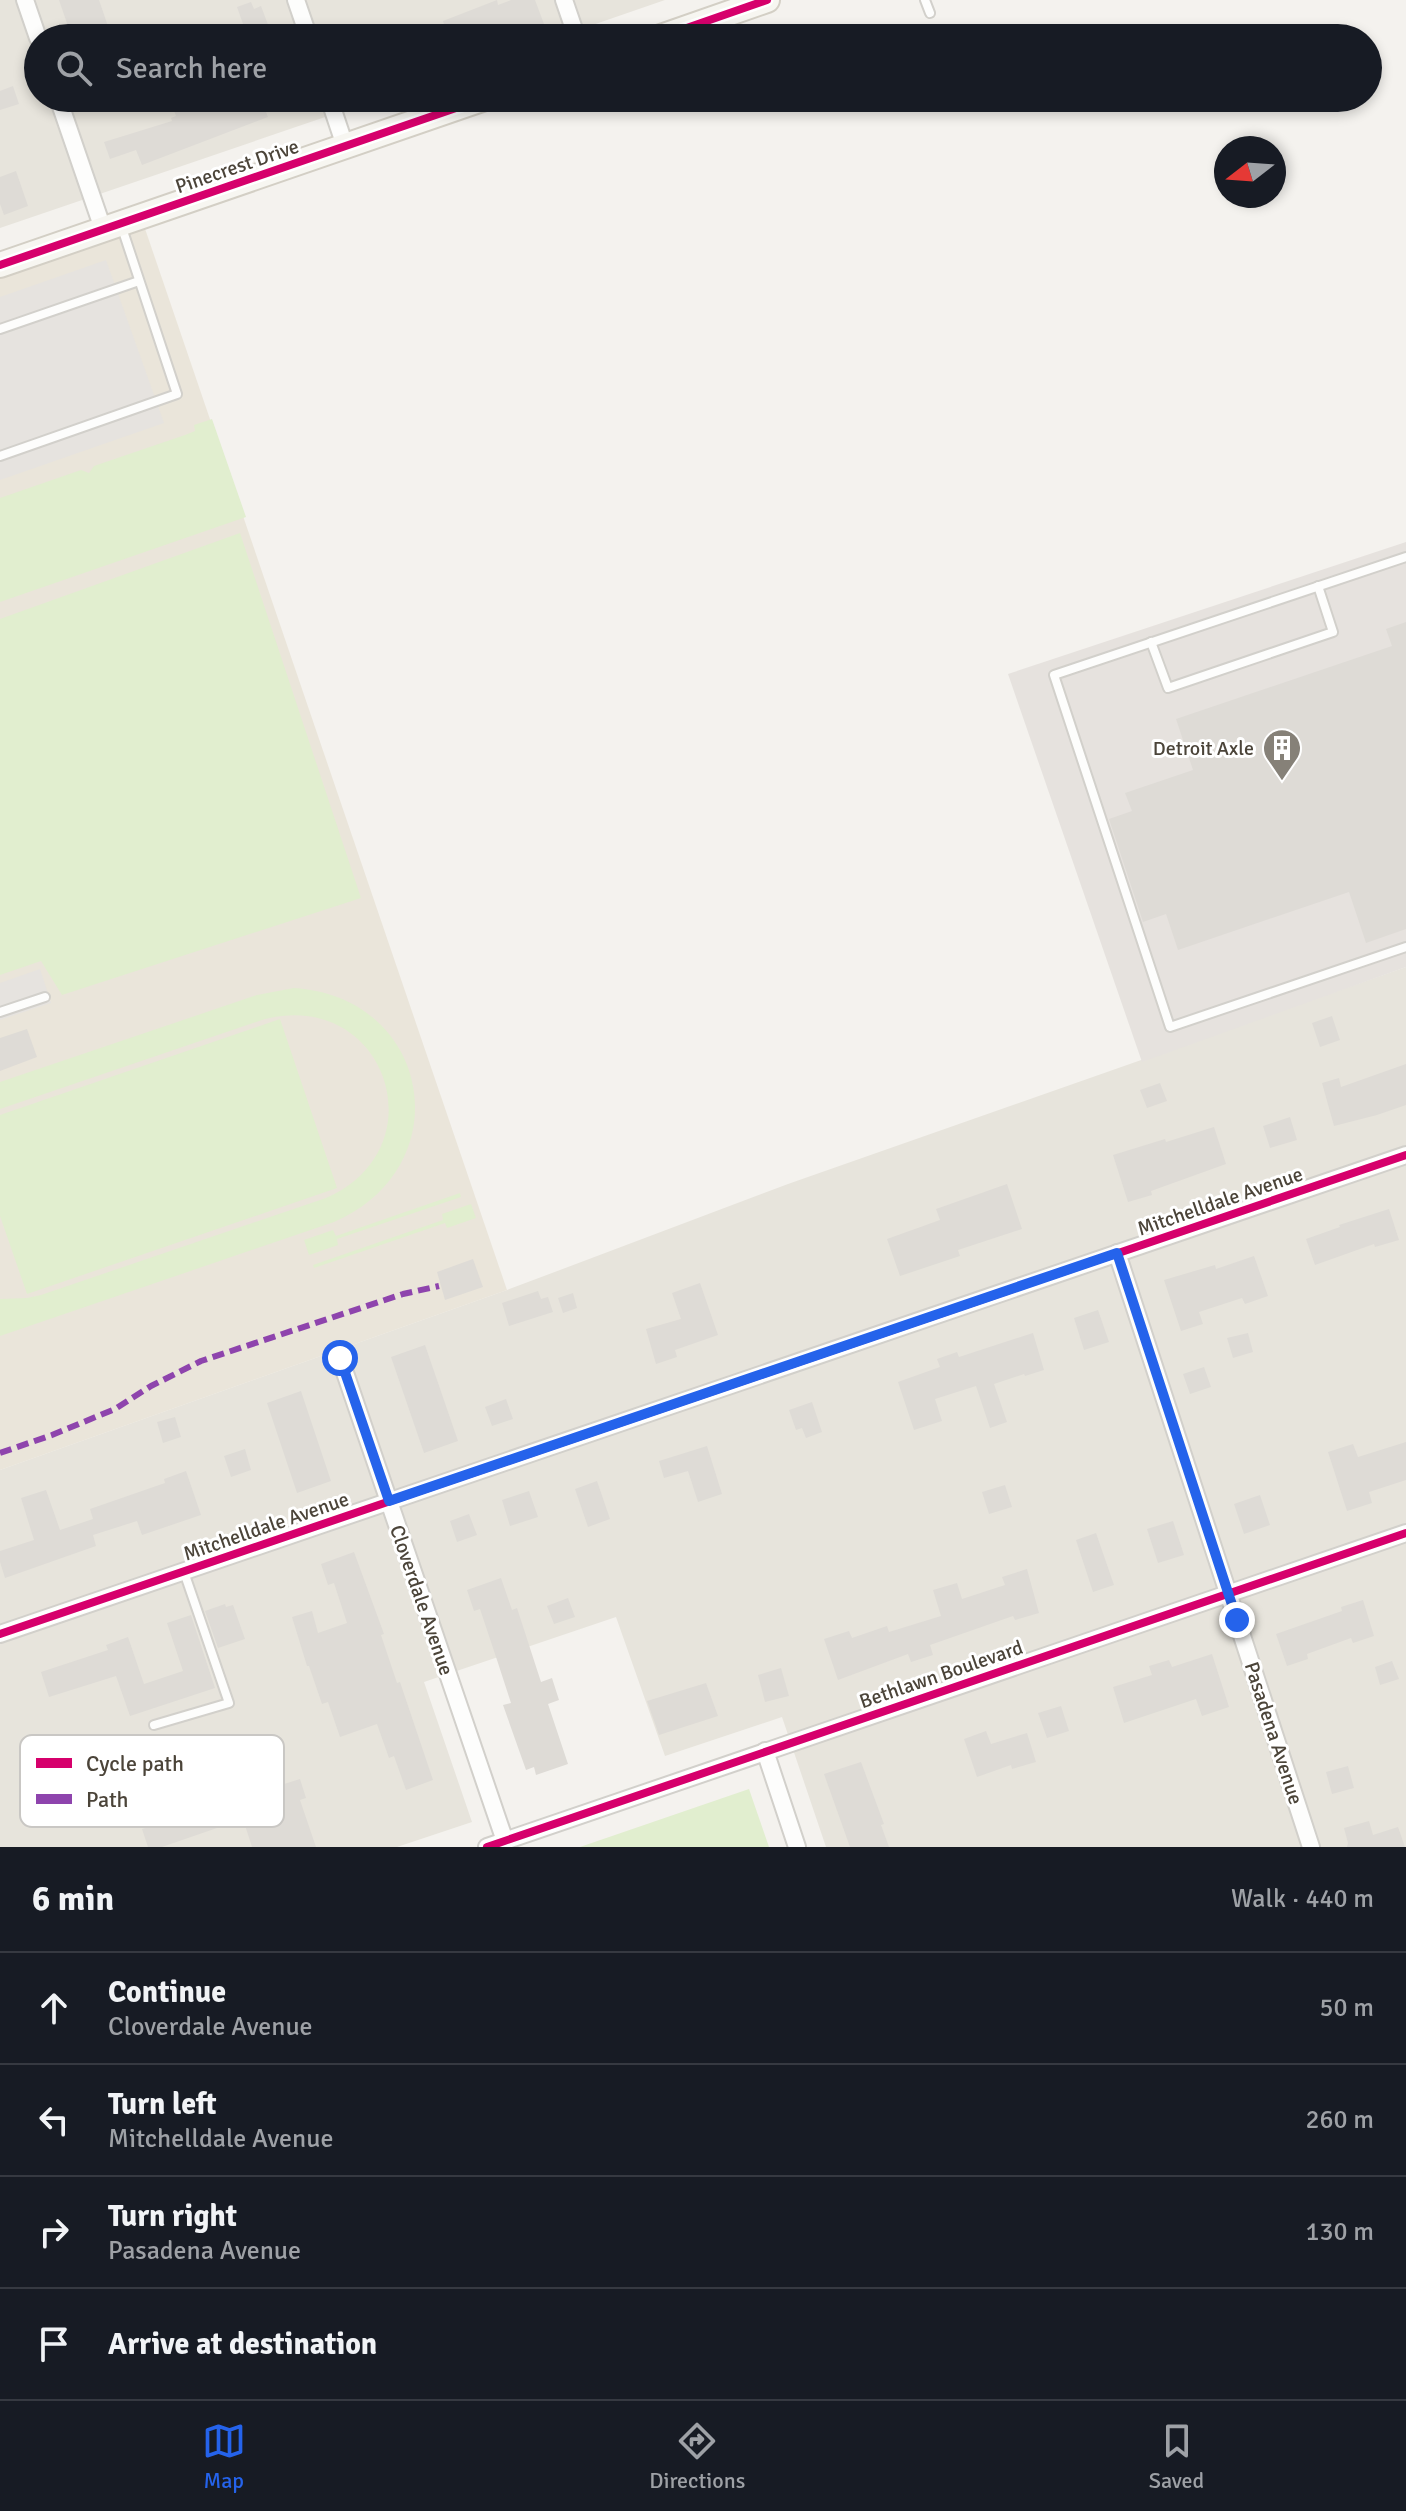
<!DOCTYPE html>
<html lang="en">
<head>
<meta charset="utf-8">
<style>
	:root { --surface:#171b24; --page:#242831; --text:#f1f3f6; --muted:#9ea1a6; --line:#363941; --accent:#2563eb }
	body { margin:0; font-family:Signika,sans-serif; background:var(--page); color:var(--text) }
	.compass { position:absolute; left:1214px; top:136px; width:72px; height:72px; border-radius:50%; background:var(--surface); box-shadow:0 4px 12px #0003; rotate:253deg }
	.stop { position:absolute; width:24px; height:24px; margin:-18px; border:6px solid #2563eb; border-radius:50%; background:#fff }
	.stop.end { background:#2563eb; border-color:#fff; box-shadow:0 2px 8px #0008 }
	.list { margin:0; padding:0; list-style:none }
	h2 { display:flex; justify-content:space-between; align-items:center; height:104px; margin:0; padding:0 32px; font-size:34px }
	h2 small { font-size:26px; font-weight:400; color:var(--muted) }
	.list li { display:grid; grid-template-columns:52px 1fr auto; gap:24px; align-items:center; box-sizing:border-box; height:112px; padding:0 32px; border-top:2px solid var(--line) }
	.list b { display:block; font-size:30px; white-space:nowrap }
	.list p { margin:0; font-size:26px; white-space:nowrap; color:var(--muted) }
	.list em { font-size:26px; font-style:normal; color:var(--muted) }
	.icon { flex:none; width:44px; height:44px; fill:none; stroke:currentColor; stroke-width:2; stroke-linecap:round; stroke-linejoin:round }
	.map { position:relative; flex:none; width:1406px; height:1847px; overflow:hidden }
	.search { position:absolute; background:var(--surface); box-shadow:0 4px 12px #0003; left:24px; right:24px; top:24px; height:88px; display:flex; align-items:center; gap:20px; box-sizing:border-box; padding:0 28px; border-radius:44px; color:var(--muted); font-size:30px }
	.sheet { height:552px; background:var(--surface) }
	nav { display:flex; justify-content:space-around; align-items:center; box-sizing:border-box; height:112px; border-top:2px solid var(--line); background:var(--surface); font-size:22px; color:var(--muted) }
	nav a { display:grid; justify-items:center; gap:4px }
	nav .on { color:var(--accent) }
	.map>svg:first-child { display:block }
	.residential { fill:#e7e4dc }
	.industrial { fill:#e6e2de }
	.education { fill:#eae5da }
	.green { fill:#e1eecf }
	.parking { fill:#e6e3df }
	.building { fill:#dedbd6 }
	.lines { fill:none; stroke-linecap:round; stroke-linejoin:round }
	.lane-casing { stroke:#d2d0cb; stroke-width:12 }
	.street-casing { stroke:#d2d0cb; stroke-width:20 }
	.secondary-casing { stroke:#d3cfc5; stroke-width:28 }
	.lane { stroke:#fdfdfc; stroke-width:8 }
	.street { stroke:#fdfdfc; stroke-width:16 }
	.secondary { stroke:#f7f6f1; stroke-width:24 }
	.quiet { stroke:#8e44ad; stroke-width:6; stroke-dasharray:12 6; stroke-linecap:butt }
	.cycleway-casing { stroke:#fff; stroke-width:13 }
	.cycleway { stroke:#d6006c; stroke-width:8 }
	.route { stroke:#2563eb; stroke-width:10 }
	.labels { text-anchor:middle; stroke-width:6; stroke-linejoin:round; paint-order:stroke }
	.street-label { font-size:20px; fill:#4b4439; stroke:#fff }
	.poi-label { font-size:20px; fill:#4b4439; stroke:#fff; text-anchor:end }
	.key { fill:#fff; stroke:#c9c7c4; stroke-width:2 }
	.key-label { font-size:22px; fill:#4b4439 }
</style>
</head>
<body>
<div class="map">
<svg width="1406" height="1847" viewBox="0 0 1406 1847">
	<rect width="100%" height="100%" fill="#f4f2ee"/>
	<g class="residential">
		<polygon points="0,0 665,0 555,38 38,38 38,98 381,98 0,228"/>
		<polygon points="1406,967 1406,1847 826,1847 782,1717 665,1756 616,1617 424,1682 472,1822 397,1847 0,1847 0,1470 507,1290 788,1184"/>
	</g>
	<polygon class="industrial" points="1406,542 1406,967 1142,1062 1008,674"/>
	<polygon class="education" points="140,214 507,1290 0,1470 0,262"/>
	<g class="green">
		<polygon points="212,419 246,517 0,602 0,498 81,470 89,473 94,466 185,435 195,431 194,425"/>
		<polygon points="240,533 361,898 62,995 41,961 0,975 0,619"/>
		<path d="M294 988C432 997 461 1167 334 1222L0 1336V1299L27 1298 41 1295 326 1198C440 1148 386 989 265 1019L0 1109V1082L257 995Z"/>
		<polygon points="280,1019 337,1188 27,1294 0,1216 0,1115"/>
		<polygon points="460,1193 461,1197 337,1239 338,1245 309,1255 304,1240 333,1230 336,1236"/>
		<polygon points="471,1204 476,1218 447,1228 445,1223 314,1268 313,1265 443,1220 442,1214"/>
		<polygon points="749,1789 769,1847 580,1847"/>
	</g>
	<g class="parking">
		<polygon points="106,260 164,423 0,480 0,297"/>
		<polygon points="40,969 51,1003 0,1020 0,983"/>
	</g>
	<g class="building">
		<polygon points="59,0 99,0 112,38 72,38"/>
		<polygon points="497,0 498,5 511,0 535,0 547,32 530,38 522,38 517,27 485,38 448,38 443,21"/>
		<polygon points="251,2 254,9 261,6 273,38 248,38 237,7"/>
		<polygon points="13,86 19,104 0,110 0,91"/>
		<polygon points="200,98 215,98 217,104 233,98 300,98 300,100 266,112 268,117 142,165 136,150 110,159 104,142 172,121 171,118 176,116 173,108"/>
		<polygon points="16,171 28,206 4,215 0,204 0,177"/>
		<polygon points="1406,622 1406,929 1366,943 1349,892 1178,950 1166,914 1143,922 1109,819 1132,811 1125,793 1193,770 1176,719 1392,646 1386,629"/>
		<polygon points="1332,1016 1340,1040 1320,1047 1312,1023"/>
		<polygon points="27,1029 37,1057 0,1071 0,1038"/>
		<polygon points="1406,1064 1406,1105 1377,1115 1334,1126 1322,1083 1339,1078 1341,1087"/>
		<polygon points="1160,1083 1167,1101 1147,1108 1140,1090"/>
		<polygon points="1290,1117 1297,1140 1270,1148 1263,1126"/>
		<polygon points="1214,1127 1226,1164 1151,1191 1152,1195 1128,1202 1113,1155 1165,1139 1166,1142"/>
		<polygon points="1007,1184 1022,1229 958,1250 960,1256 900,1276 887,1239 940,1220 936,1209"/>
		<polygon points="1389,1209 1399,1240 1375,1247 1374,1244 1315,1265 1306,1239 1340,1227 1339,1225"/>
		<polygon points="1254,1256 1268,1296 1245,1304 1242,1298 1199,1312 1203,1324 1181,1331 1164,1280 1215,1265 1216,1269"/>
		<polygon points="473,1259 483,1287 445,1300 437,1272"/>
		<polygon points="700,1283 718,1335 675,1350 677,1357 656,1364 646,1329 681,1319 672,1293"/>
		<polygon points="538,1291 541,1299 548,1297 553,1312 509,1326 502,1303"/>
		<polygon points="573,1293 577,1308 563,1313 558,1298"/>
		<polygon points="1098,1310 1109,1342 1084,1350 1074,1318"/>
		<polygon points="1033,1333 1044,1370 1025,1376 1024,1374 994,1384 1007,1422 990,1428 976,1386 935,1399 942,1421 914,1430 898,1382 940,1367 937,1359 957,1352 959,1357"/>
		<polygon points="1248,1333 1253,1352 1233,1358 1227,1338"/>
		<polygon points="425,1345 458,1441 424,1453 391,1357"/>
		<polygon points="1204,1367 1211,1387 1190,1394 1183,1374"/>
		<polygon points="301,1391 331,1481 297,1493 267,1403"/>
		<polygon points="506,1399 513,1419 492,1426 485,1407"/>
		<polygon points="812,1402 822,1432 806,1438 802,1428 796,1430 789,1410"/>
		<polygon points="175,1417 181,1437 163,1443 157,1422"/>
		<polygon points="1406,1442 1406,1480 1369,1492 1372,1503 1347,1511 1328,1452 1353,1444 1358,1457"/>
		<polygon points="707,1446 722,1494 698,1502 688,1471 664,1478 659,1461"/>
		<polygon points="245,1449 251,1470 231,1477 224,1456"/>
		<polygon points="186,1471 201,1515 142,1535 137,1521 93,1535 96,1546 5,1578 0,1562 0,1551 34,1540 21,1498 46,1490 60,1530 93,1519 90,1509 165,1483 164,1479"/>
		<polygon points="597,1481 610,1519 588,1527 575,1489"/>
		<polygon points="1005,1485 1012,1507 989,1514 982,1492"/>
		<polygon points="529,1491 538,1517 510,1526 502,1500"/>
		<polygon points="1260,1495 1270,1525 1244,1534 1234,1504"/>
		<polygon points="469,1514 477,1535 457,1542 450,1521"/>
		<polygon points="1173,1521 1184,1555 1158,1563 1147,1529"/>
		<polygon points="1096,1533 1114,1585 1093,1592 1076,1540"/>
		<polygon points="354,1552 384,1634 381,1635 397,1683 400,1682 433,1780 406,1790 394,1756 389,1758 377,1724 340,1737 328,1702 322,1704 309,1666 307,1666 292,1617 312,1611 318,1633 347,1623 334,1583 328,1585 321,1564"/>
		<polygon points="1027,1569 1039,1613 1015,1620 1013,1616 930,1645 933,1655 911,1662 908,1654 838,1680 824,1639 849,1631 852,1638 887,1626 889,1632 941,1616 933,1590 957,1583 962,1599 1005,1585 1002,1577"/>
		<polygon points="501,1578 512,1610 517,1608 541,1682 552,1678 559,1700 548,1704 568,1764 536,1775 534,1767 526,1770 503,1705 511,1703 498,1663 480,1609 474,1611 467,1590"/>
		<polygon points="568,1598 575,1617 554,1624 547,1606"/>
		<polygon points="1363,1600 1374,1636 1353,1643 1351,1638 1307,1654 1308,1659 1287,1666 1276,1634 1342,1611 1341,1607"/>
		<polygon points="225,1604 226,1607 233,1605 245,1639 218,1648 205,1611"/>
		<polygon points="191,1615 215,1688 130,1716 116,1676 49,1697 41,1672 108,1650 106,1645 128,1637 144,1684 183,1671 167,1623"/>
		<polygon points="1212,1654 1229,1707 1202,1716 1196,1699 1124,1723 1113,1687 1152,1675 1149,1666 1169,1660 1172,1667"/>
		<polygon points="1392,1661 1399,1679 1380,1685 1375,1667"/>
		<polygon points="781,1668 789,1696 765,1702 758,1675"/>
		<polygon points="706,1683 718,1716 659,1735 647,1701"/>
		<polygon points="1061,1706 1069,1731 1047,1738 1038,1713"/>
		<polygon points="986,1731 991,1744 1027,1733 1036,1762 1012,1769 1011,1765 977,1777 964,1739"/>
		<polygon points="861,1762 884,1824 881,1825 889,1847 850,1847 824,1774"/>
		<polygon points="1348,1766 1354,1788 1332,1794 1326,1772"/>
		<polygon points="300,1779 306,1798 300,1800 316,1847 252,1847 243,1819 162,1847 148,1847 142,1829"/>
		<polygon points="1369,1821 1373,1835 1398,1827 1405,1847 1347,1847 1348,1843 1344,1828"/>
	</g>
	<g class="lines">
		<defs>
			<g id="lane">
				<polyline points="925,0 930,13"/>
				<polyline points="0,329 139,281"/>
				<polyline points="0,456 177,394 122,228"/>
				<polyline points="1406,557 1054,675 1170,1027 1406,947"/>
				<polyline points="1151,642 1168,688 1333,632 1318,586"/>
				<polyline points="0,1012 45,997"/>
				<polyline points="154,1725 229,1703 184,1572"/>
			</g>
			<g id="street">
				<polyline points="25,0 38,38"/>
				<polyline points="296,0 309,38"/>
				<polyline points="564,0 577,38"/>
				<polyline points="58,98 103,229"/>
				<polyline points="329,98 345,146"/>
				<polyline points="1117,1253 1311,1847"/>
				<polyline points="340,1358 505,1841"/>
				<polyline points="0,1634 1406,1155"/>
				<polyline points="765,1751 797,1847"/>
				<polyline points="487,1847 1406,1533"/>
			</g>
			<g id="secondary">
				<polyline points="658,38 767,0"/>
				<polyline points="0,265 485,98"/>
			</g>
		</defs>
		<use href="#lane" class="lane-casing"/>
		<use href="#street" class="street-casing"/>
		<use href="#secondary" class="secondary-casing"/>
		<use href="#lane" class="lane"/>
		<use href="#street" class="street"/>
		<use href="#secondary" class="secondary"/>
		<polyline class="quiet" points="0,1453 52,1435 115,1409 151,1386 201,1361 403,1294 439,1286"/>
		<defs>
			<g id="cycleway">
				<polyline points="658,38 767,0"/>
				<polyline points="0,265 485,98"/>
				<polyline points="0,1634 1406,1155"/>
				<polyline points="487,1847 1406,1533"/>
			</g>
		</defs>
		<use href="#cycleway" class="cycleway-casing"/>
		<use href="#cycleway" class="cycleway"/>
	</g>
	<g class="lines">
		<polyline class="route" points="340,1358 389,1501 1117,1253 1237,1620"/>
	</g>
	<defs>
		<symbol id="building-pin" viewBox="-11 -11 22 30"><path d="M0 17L-7.5 6A9.5 9.5 0 1 1 7.5 6Z" fill="#868178" stroke="#fff"/><path d="M-4-6H4V6H1V3H-1V6H-4ZM-2.5-4.3h1.7v1.8h-1.7ZM.8-4.3h1.7v1.8H.8ZM-2.5-1h1.7V.8h-1.7ZM.8-1h1.7V.8H.8Z" fill="#fff"/></symbol>
	</defs>
	<g fill-rule="evenodd">
		<use href="#building-pin" x="1260" y="726" width="44" height="60"/>
	</g>
	<g class="labels">
		<g class="street-label">
			<text transform="translate(237 166) rotate(-19)" y="7">Pinecrest Drive</text>
			<text transform="translate(1220 1201) rotate(-19)" y="7">Mitchelldale Avenue</text>
			<text transform="translate(266 1526) rotate(-19)" y="7">Mitchelldale Avenue</text>
			<text transform="translate(422 1600) rotate(71)" y="7">Cloverdale Avenue</text>
			<text transform="translate(941 1674) rotate(-19)" y="7">Bethlawn Boulevard</text>
			<text transform="translate(1274 1733) rotate(72)" y="7">Pasadena Avenue</text>
		</g>
		<g class="poi-label">
			<text x="1254" y="755">Detroit Axle</text>
		</g>
	</g>
	<rect x="20" y="1735" width="264" height="92" rx="12" class="key"/>
	<rect x="36" y="1758" width="36" height="10" fill="#d6006c"/>
	<rect x="36" y="1794" width="36" height="10" fill="#8e44ad"/>
	<g class="key-label">
		<text x="86" y="1771">Cycle path</text>
		<text x="86" y="1807">Path</text>
	</g>
</svg>
<svg class="compass" viewBox="-18 -18 36 36"><path d="M0-13l5 13h-10z" fill="#e53935"/><path d="M0 13l5-13h-10z" fill="#9ea1a6"/></svg>
<div class="stop" style="left:340px;top:1358px"></div>
<div class="stop end" style="left:1237px;top:1620px"></div>
<div class="search"><svg class="icon" aria-label="search" viewBox="0 0 24 24"><circle cx="10" cy="10" r="6"/><path d="M15 15l6 6"/></svg>Search here</div>
</div>
<section class="sheet">
<h2>6 min<small>Walk · 440 m</small></h2>
<ul class="list">
<li><svg class="icon" aria-label="ahead" viewBox="0 0 24 24"><path d="M12 20V5M6 11l6-6 6 6"/></svg><div><b>Continue</b><p>Cloverdale Avenue</p></div><em>50 m</em></li>
<li><svg class="icon" aria-label="left" viewBox="0 0 24 24"><path d="M17 20v-9H6M10 6l-5 5 5 5"/></svg><div><b>Turn left</b><p>Mitchelldale Avenue</p></div><em>260 m</em></li>
<li><svg class="icon" aria-label="right" viewBox="0 0 24 24"><path d="M7 20v-9h11M14 6l5 5-5 5"/></svg><div><b>Turn right</b><p>Pasadena Avenue</p></div><em>130 m</em></li>
<li><svg class="icon" aria-label="arrive" viewBox="0 0 24 24"><path d="M6 21V4h12l-3 4 3 4H6"/></svg><div><b>Arrive at destination</b></div></li>
</ul>
</section>
<nav>
<a class="on"><svg class="icon" aria-label="map" viewBox="0 0 24 24"><path d="M3 6l6-2 6 2 6-2v14l-6 2-6-2-6 2zM9 4v14M15 6v14"/></svg>Map</a>
<a><svg class="icon" aria-label="directions" viewBox="0 0 24 24"><path d="M12 3l9 9-9 9-9-9zM9 14v-3h6M13 9l2 2-2 2"/></svg>Directions</a>
<a><svg class="icon" aria-label="saved" viewBox="0 0 24 24"><path d="M7 4h10v16l-5-4-5 4z"/></svg>Saved</a>
</nav>
</body>
</html>
